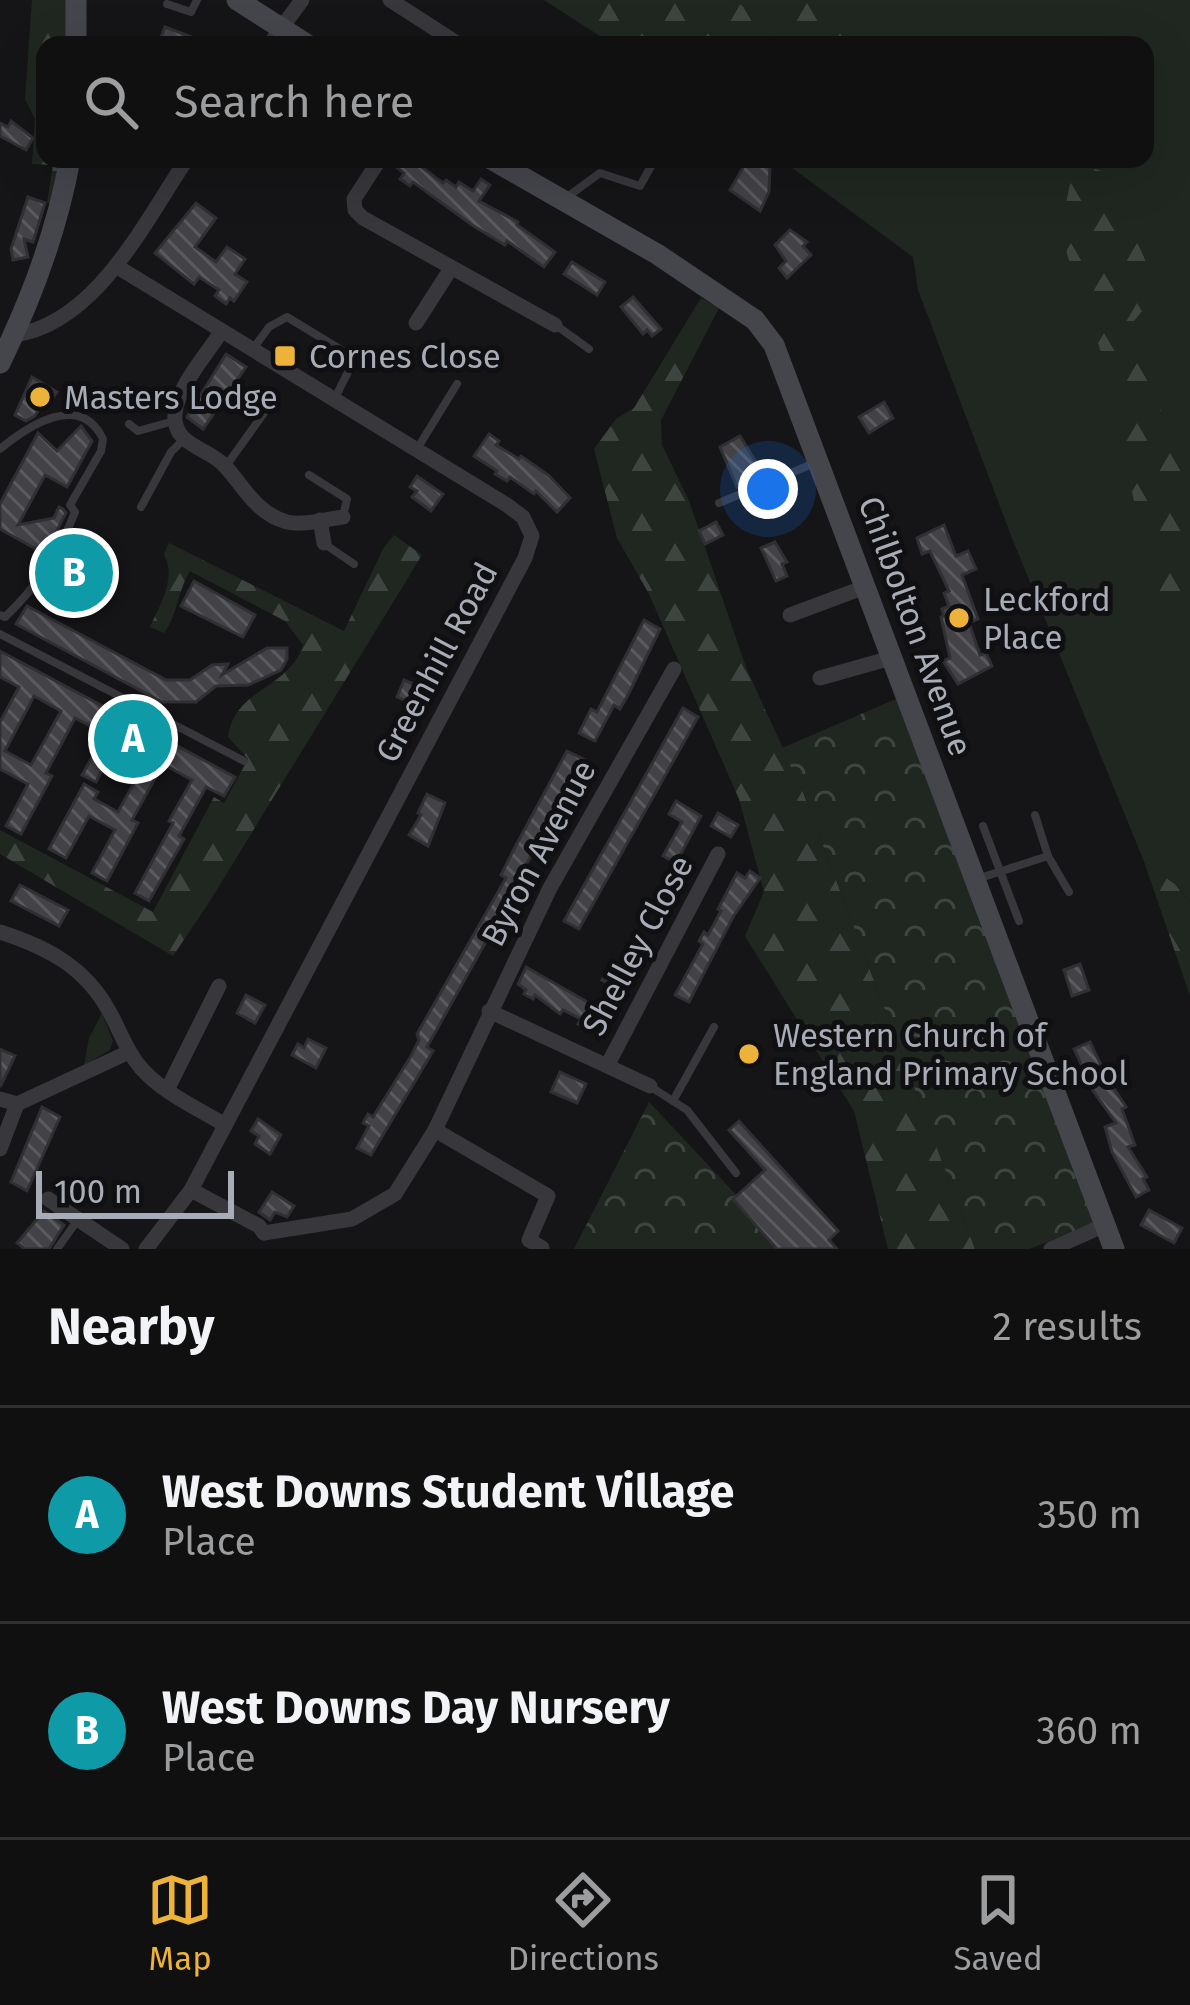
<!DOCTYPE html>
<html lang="en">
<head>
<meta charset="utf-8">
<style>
	:root { --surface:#101011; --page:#1e1e1f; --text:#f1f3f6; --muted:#9c9d9f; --line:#303031; --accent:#ecb239 }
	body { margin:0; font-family:"Fira Sans",sans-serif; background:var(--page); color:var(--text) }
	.scale { position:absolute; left:36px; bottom:30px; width:198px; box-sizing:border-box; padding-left:12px; border:6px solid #a8acb7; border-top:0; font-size:33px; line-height:42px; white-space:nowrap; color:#a8acb7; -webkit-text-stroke:9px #101012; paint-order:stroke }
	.you { position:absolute; left:768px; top:489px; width:42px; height:42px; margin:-30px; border:9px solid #fff; border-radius:50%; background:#1a73e8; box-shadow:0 0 0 18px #1a73e833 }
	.badge { display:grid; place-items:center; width:78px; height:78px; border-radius:50%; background:var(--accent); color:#fff; font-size:39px; font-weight:700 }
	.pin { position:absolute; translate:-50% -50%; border:6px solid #fff; box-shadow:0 3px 12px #0006 }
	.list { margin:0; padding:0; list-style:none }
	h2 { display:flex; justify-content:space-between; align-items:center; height:156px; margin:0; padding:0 48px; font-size:51px }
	h2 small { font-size:39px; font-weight:400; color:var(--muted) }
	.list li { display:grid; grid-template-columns:78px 1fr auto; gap:36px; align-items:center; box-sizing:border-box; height:216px; padding:0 48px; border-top:3px solid var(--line) }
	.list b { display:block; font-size:45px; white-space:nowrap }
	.list p { margin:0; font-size:39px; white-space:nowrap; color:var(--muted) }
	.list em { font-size:39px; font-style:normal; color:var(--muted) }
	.icon { flex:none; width:66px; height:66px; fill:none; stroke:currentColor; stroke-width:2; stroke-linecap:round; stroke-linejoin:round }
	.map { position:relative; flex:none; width:1190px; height:1249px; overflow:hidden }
	.search { position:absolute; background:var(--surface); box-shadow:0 12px 48px #0002; left:36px; right:36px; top:36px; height:132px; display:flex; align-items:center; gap:30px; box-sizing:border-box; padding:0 42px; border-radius:24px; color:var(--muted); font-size:45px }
	.sheet { height:588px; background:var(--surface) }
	nav { display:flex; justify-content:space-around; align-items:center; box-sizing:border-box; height:168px; border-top:3px solid var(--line); background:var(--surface); font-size:33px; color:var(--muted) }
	nav a { display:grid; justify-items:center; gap:6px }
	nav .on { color:var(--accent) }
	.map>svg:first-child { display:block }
	.grass { fill:#202721 }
	.forest { fill:url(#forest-firs) }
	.park { fill:url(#park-crowns) }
	.building { fill:url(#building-back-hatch); stroke:#302f33; stroke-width:3; fill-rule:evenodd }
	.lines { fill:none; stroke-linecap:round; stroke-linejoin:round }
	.service { stroke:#37373c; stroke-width:8 }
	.minor { stroke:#37373c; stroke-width:15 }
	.secondary { stroke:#45464c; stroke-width:21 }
	.poi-dot { fill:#ecb239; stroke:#101012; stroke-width:4.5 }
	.labels { text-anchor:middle; stroke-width:10; stroke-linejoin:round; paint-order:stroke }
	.poi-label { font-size:33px; fill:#a8acb7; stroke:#101012; text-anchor:start }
	.street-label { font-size:33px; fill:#a8acb7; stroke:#101012 }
</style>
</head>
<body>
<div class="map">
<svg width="1190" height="1249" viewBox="0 0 1190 1249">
	<defs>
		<pattern id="forest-firs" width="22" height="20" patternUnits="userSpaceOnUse" patternTransform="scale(3)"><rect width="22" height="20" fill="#202721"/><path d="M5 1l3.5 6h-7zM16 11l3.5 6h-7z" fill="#3e443f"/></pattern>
		<pattern id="park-crowns" width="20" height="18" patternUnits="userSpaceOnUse" patternTransform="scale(3)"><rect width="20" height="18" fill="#202721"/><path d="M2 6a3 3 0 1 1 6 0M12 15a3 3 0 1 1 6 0" fill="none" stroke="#3e443f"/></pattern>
		<pattern id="building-back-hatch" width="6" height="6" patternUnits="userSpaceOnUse" patternTransform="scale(3)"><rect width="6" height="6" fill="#424247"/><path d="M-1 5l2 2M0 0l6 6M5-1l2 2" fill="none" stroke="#5a5b5f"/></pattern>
	</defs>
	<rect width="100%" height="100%" fill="#151517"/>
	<g class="grass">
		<polygon points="733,0 1190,0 1190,904 1175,884 1145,864 1012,538 918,290 913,257 780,159 1145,159 1145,45 738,45 758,17"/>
		<polygon points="102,1013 113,1041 110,1050 84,1065 89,1038"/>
	</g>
	<g class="forest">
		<polygon points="32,0 70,0 71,45 45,45 45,159 62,159 56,203 47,203 53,165 32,164 35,119 25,99"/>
		<polygon points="544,0 733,0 758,16 758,0 851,0 851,30 864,45 786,45 759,18 738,45 614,45"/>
		<path d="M1083 165 1105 172C1113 203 1159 268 1151 296 1147 307 1136 318 1129 327L1190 488V671L1142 542 1109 375 1067 254 1064 215 1070 183Z"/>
		<polygon points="701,298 719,308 661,420 662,445 689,501 747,670 803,792 975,1249 888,1249 854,1111 745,936 764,892 739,799 649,594 617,538 594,449 616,419 634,408"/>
		<path d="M394 535 422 555 208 904 173 956 0 854V830L153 912 214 797 224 803 248 759 228 737C235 687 289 690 303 645L285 621 190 571C178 590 177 616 164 633L150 627C160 605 177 578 164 554L169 543 344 631 384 547Z"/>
		<polygon points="1145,864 1175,884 1190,904 1190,996"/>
	</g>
	<g class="park">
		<polygon points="896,699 1095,1224 1029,1249 975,1249 803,792 782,748"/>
		<polygon points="649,1102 787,1249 574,1249"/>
	</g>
	<g class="building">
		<polygon points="165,27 210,44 210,45 173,45 160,40"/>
		<polygon points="11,121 33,138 26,150 0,136 0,123 8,127"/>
		<polygon points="392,159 411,159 443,183 446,180 456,187 459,182 473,191 481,179 490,185 479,201 518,222 517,225 555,252 544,267 507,241 505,245 472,225 413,182 410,186 400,179 404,173 391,163"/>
		<polygon points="748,159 761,159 770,167 769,192 760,211 730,190"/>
		<polygon points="28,197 45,203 33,242 24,239 28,257 13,260 11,249"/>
		<polygon points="196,203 216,218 195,247 216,262 227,247 245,259 235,274 247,282 234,301 230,298 226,304 215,296 219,290 199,277 194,284 155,253"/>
		<polygon points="790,230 807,242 803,246 811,255 787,278 779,268 786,261 775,245"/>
		<polygon points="572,262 605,282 597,295 564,274"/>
		<polygon points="633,297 661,329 652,336 647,330 643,334 621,307"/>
		<polygon points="226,354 246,367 203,429 187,417"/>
		<polygon points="32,377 57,392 48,405 43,402 35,416 26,421 15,415"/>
		<polygon points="884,402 893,418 869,433 859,417"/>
		<polygon points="81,426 92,441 67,487 45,475 18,525 54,518 59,507 63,509 66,513 45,554 0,529 0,504 38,433 57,451"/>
		<polygon points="489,434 499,441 496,445 519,459 521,456 548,475 570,498 557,512 536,491 534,494 510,477 507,481 495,474 497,471 474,456"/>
		<polygon points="740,436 764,475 737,487 720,447"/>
		<polygon points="417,476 443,494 431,511 412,497 417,491 410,487"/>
		<polygon points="716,522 723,535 705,544 699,531"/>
		<polygon points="944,525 956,556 968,551 976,569 962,575 978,619 969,623 980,655 986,653 992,666 958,684 943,661 950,658 941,617 944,616 942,609 949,606 944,593 949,591 930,551 922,554 917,538"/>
		<polygon points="72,539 100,554 73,605 47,591"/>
		<polygon points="775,542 787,562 782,564 787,576 776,581 761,548"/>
		<polygon points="194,581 255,615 243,637 181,606"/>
		<polygon points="27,606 166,680 190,680 212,665 228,664 222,675 267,648 287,648 287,659 281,670 248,685 216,686 196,702 162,702 16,624"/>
		<polygon points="644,620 660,629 628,695 620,709 614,705 595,741 579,733 591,709 597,712"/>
		<path d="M0 651 235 777 224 796 206 787 179 836 184 839 149 901 135 893 173 823 169 821 192 780 163 764 132 820 138 823 107 881 92 873 115 830 89 816 66 858 49 849 84 784 98 792 94 799 118 812 148 757 118 741 96 782 82 775 105 734 75 718 46 773 52 776 21 834 6 826 28 784 0 769V722L19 687 0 677ZM34 696 61 711 31 765 5 751Z"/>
		<polygon points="404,680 430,691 422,708 397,697"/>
		<polygon points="683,708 698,717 579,929 564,921"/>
		<polygon points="567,751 585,760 526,865 531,868 518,892 510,906 507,904 427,1047 433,1051 371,1155 357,1148 369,1126 363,1123 368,1114 373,1117 411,1056 419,1040 417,1034 506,878 501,875 515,847"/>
		<polygon points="427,794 445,803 428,846 409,835 421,815 418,813"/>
		<polygon points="676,801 701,816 676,863 663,856 682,822 669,814"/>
		<polygon points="718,813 738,825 731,837 711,826"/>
		<polygon points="750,871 760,878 733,917 689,1002 675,995 703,944 699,941 704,932 708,935 721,911 718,909 737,873 745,878"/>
		<polygon points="20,885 68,910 59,926 11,901"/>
		<polygon points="1080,964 1089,990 1072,996 1064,970"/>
		<polygon points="526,967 612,1016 603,1032 590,1024 587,1029 578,1024 581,1019 563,1010 560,1014 535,995 533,999 524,994 526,990 518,984"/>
		<polygon points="610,967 627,976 619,990 602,980"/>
		<polygon points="246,995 265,1005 255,1023 237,1013"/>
		<polygon points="308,1039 326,1048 316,1068 292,1055 298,1044 304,1048"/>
		<polygon points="1090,1042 1101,1065 1096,1067 1106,1088 1111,1084 1126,1107 1122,1109 1135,1145 1128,1147 1147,1177 1143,1179 1149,1190 1136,1197 1112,1152 1105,1127 1116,1123 1081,1074 1085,1072 1074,1049"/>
		<polygon points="0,1049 15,1056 0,1087"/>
		<polygon points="560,1072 586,1084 577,1103 551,1092"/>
		<polygon points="42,1107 60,1117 27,1191 11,1182"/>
		<polygon points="258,1119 281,1135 270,1154 255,1144 259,1136 251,1131"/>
		<polygon points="739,1121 838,1231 829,1240 837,1249 777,1249 733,1199 765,1170 729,1130"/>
		<polygon points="272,1192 294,1206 287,1217 275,1212 270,1220 259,1212"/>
		<polygon points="1149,1210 1182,1228 1174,1243 1141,1225"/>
		<polygon points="44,1211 64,1225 49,1249 25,1249 17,1243"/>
	</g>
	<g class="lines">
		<g class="service">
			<polyline points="167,4 191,12 197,0"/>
			<polyline points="567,197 600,173 640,186 655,159"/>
			<polyline points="557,326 589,349"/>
			<polyline points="253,349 269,327 287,317 348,354 353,362 334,400"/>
			<polyline points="129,424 138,431 174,421"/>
			<path d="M0 449C28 426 80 391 103 439L101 451 70 505 75 512C60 551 36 588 5 617L0 615"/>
			<polyline points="417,449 457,384"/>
			<polyline points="226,466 274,399"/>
			<polyline points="309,475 347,499 343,517"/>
			<polyline points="719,503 817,462"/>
			<polyline points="141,507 171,452 184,439"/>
			<polyline points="326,545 354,564"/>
			<polyline points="0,634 244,761"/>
			<polyline points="983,826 1019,921"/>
			<polyline points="1048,856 1069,892"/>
			<polyline points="977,879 1048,856 1035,815"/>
			<polyline points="651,1087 687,1110 736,1173"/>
			<polyline points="673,1101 714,1027"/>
			<polyline points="57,1249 77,1221"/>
		</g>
		<g class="minor">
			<polyline points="390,0 460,45"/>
			<polyline points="269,45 302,0"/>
			<polyline points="380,159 354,199 355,210 363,218 555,325"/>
			<polyline points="116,266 507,505 523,517 532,536 525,558 191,1190 146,1249"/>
			<polyline points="416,323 450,270"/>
			<path d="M221 332C207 354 177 387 175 414 172 445 208 448 224 465 244 486 255 513 287 522 304 526 326 519 343 517"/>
			<path d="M14 335C96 324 145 221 187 159"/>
			<polyline points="320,520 324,543"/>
			<polyline points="790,615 865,587"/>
			<polyline points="820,678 891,658"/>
			<path d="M0 932C47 947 85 967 109 1011 120 1030 126 1051 141 1068 163 1093 197 1108 225 1125"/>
			<polyline points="489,1011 650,1086"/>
			<polyline points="608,1064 718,854"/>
			<polyline points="167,1090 219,986"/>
			<polyline points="0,1099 17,1104 129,1052"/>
			<polyline points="435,1130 548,1196 529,1240 542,1248"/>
			<polyline points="0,1149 17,1104"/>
			<polyline points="191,1190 259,1226 264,1233"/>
			<polyline points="48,1199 122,1249"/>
			<polyline points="264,1233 352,1219 395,1194 435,1130 550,888 674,669"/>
			<polyline points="1051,1249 1105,1225"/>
		</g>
		<g class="secondary">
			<polyline points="76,0 76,45"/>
			<polyline points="237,0 308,45"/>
			<polyline points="491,159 657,254 755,320 774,345 1114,1249"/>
			<path d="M0 363C32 298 57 230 70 159"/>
		</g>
	</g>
	<g class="poi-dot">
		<rect x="273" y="344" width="24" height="24" rx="6"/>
		<circle cx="40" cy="397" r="12"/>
		<circle cx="959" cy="618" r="12"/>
		<circle cx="749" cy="1054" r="12"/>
	</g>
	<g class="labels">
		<g class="poi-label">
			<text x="309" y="368">Cornes Close</text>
			<text x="64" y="409">Masters Lodge</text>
			<text x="983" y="611">Leckford<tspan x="983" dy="38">Place</tspan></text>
			<text x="773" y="1047">Western Church of<tspan x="773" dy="38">England Primary School</tspan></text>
		</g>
		<g class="street-label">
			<text transform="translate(916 626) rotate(70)" y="12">Chilbolton Avenue</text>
			<text transform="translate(436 662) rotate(-62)" y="12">Greenhill Road</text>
			<text transform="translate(538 853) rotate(-62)" y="12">Byron Avenue</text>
			<text transform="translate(637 945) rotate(-62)" y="12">Shelley Close</text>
		</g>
	</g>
</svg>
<div class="scale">100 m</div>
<div class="you"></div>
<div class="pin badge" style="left:133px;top:739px;background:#0f9aa8">A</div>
<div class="pin badge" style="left:74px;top:573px;background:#0f9aa8">B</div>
<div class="search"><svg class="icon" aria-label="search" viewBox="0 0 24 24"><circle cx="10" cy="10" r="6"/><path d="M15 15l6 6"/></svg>Search here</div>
</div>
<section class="sheet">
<h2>Nearby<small>2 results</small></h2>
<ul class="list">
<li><span class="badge" style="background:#0f9aa8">A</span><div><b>West Downs Student Village</b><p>Place</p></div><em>350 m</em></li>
<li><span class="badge" style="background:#0f9aa8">B</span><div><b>West Downs Day Nursery</b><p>Place</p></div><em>360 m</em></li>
</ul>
</section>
<nav>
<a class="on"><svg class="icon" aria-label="map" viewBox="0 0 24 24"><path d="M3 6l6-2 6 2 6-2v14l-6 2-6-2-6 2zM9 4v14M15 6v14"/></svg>Map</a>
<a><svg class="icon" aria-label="directions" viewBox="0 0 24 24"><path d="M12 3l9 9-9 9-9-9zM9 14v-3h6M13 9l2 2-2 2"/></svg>Directions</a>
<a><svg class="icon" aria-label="saved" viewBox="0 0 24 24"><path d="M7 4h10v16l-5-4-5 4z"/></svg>Saved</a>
</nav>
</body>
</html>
